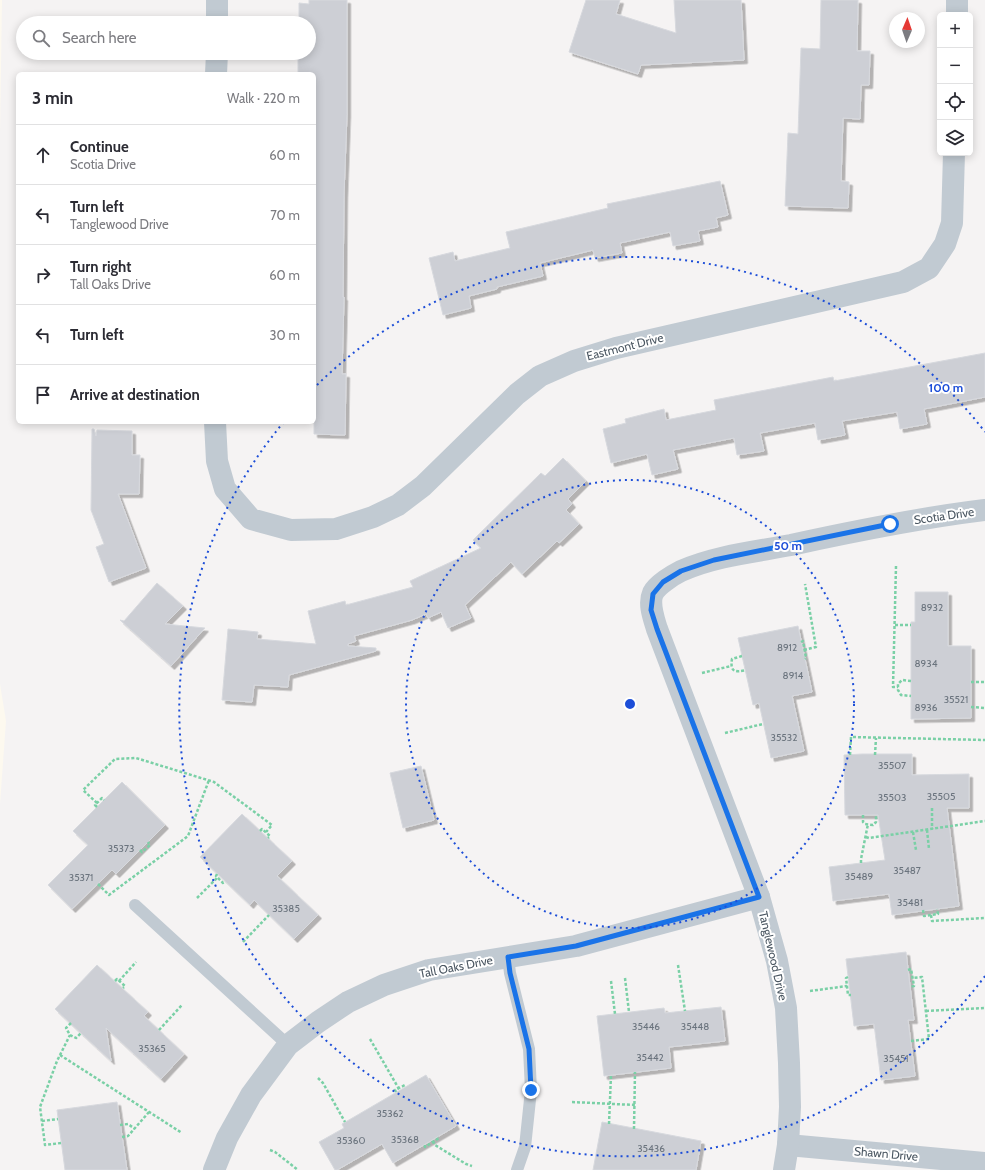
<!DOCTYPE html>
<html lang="en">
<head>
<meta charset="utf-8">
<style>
	:root { --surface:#fff; --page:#f2f2f3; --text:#2b2b33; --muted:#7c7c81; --line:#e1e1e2 }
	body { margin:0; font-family:Cabin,sans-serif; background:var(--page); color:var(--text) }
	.controls { position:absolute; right:12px; top:12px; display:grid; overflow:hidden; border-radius:6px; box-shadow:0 2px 10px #0003 }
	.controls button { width:36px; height:36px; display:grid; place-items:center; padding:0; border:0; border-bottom:1px solid var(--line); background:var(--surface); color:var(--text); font:20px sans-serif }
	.compass { position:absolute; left:889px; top:12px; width:36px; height:36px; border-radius:50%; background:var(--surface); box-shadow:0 2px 10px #0003; rotate:2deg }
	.stop { position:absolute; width:12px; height:12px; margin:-9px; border:3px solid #1a73e8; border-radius:50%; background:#fff }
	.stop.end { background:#1a73e8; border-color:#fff; box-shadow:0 1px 4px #0008 }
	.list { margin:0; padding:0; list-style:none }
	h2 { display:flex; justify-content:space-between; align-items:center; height:52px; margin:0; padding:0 16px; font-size:17px }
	h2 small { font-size:13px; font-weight:400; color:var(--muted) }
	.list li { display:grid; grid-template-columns:26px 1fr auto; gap:12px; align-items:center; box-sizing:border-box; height:60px; padding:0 16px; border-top:1px solid var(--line) }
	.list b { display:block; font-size:15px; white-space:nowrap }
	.list p { margin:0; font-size:13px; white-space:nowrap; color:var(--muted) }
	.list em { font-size:13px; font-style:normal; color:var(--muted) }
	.icon { flex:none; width:22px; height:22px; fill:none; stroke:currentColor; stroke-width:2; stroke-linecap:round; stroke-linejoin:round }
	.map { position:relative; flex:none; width:985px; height:1170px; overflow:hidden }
	.search { position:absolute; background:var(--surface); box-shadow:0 2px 10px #0003; left:16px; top:16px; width:300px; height:44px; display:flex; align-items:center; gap:10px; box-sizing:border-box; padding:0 14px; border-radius:22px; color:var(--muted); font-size:15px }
	.panel { position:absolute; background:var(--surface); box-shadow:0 2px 10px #0003; left:16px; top:72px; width:300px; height:352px; border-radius:6px }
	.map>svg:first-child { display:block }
	.commercial { fill:#fdf9ef }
	.building { fill:#cdcfd5; stroke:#d7d9de; filter:url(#shadow) }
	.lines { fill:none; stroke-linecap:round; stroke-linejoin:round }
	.path { stroke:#7ad0a6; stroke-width:2.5; stroke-dasharray:3 2; stroke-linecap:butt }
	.lane { stroke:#c1cad2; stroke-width:12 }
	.street { stroke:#c1cad2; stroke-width:22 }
	.route { stroke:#1a73e8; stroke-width:5 }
	.ring { fill:none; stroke:#1d4ed8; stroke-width:2; stroke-dasharray:2 4 }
	.labels { text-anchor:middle; stroke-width:4; stroke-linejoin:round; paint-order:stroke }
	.number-label { font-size:10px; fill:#6b747e }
	.street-label { font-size:12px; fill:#4a5661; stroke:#fff }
	.centre { fill:#1d4ed8; stroke:#fff; stroke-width:2 }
	.ring-label { font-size:12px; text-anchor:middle; font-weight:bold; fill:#1d4ed8; stroke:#fff; stroke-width:4; stroke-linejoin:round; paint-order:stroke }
</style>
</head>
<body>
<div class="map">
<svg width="985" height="1170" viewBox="0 0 985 1170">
	<defs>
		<filter id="shadow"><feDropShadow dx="3.5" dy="3.5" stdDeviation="0" flood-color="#0004"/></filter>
	</defs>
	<rect width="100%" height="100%" fill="#f5f3f3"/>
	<g class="commercial">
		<polygon points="0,0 2,0 0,134"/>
		<polygon points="0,684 6,721 0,804"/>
	</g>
	<g class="building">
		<polygon points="309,0 347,0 347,114 344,194 343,297 344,297 342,374 346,374 345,435 314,434 314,74 298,74 298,53 309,53 309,23 299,23 299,3 309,4"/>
		<polygon points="586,0 620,0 616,14 676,33 674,0 741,0 744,60 641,65 638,74 569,52"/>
		<polygon points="821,0 858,0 857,51 870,51 869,85 861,85 860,119 843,118 841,181 849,182 848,208 785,206 788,133 798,134 801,48 820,49"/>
		<polygon points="720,181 728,215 716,218 718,227 698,231 700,241 673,246 670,232 620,243 622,253 595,258 593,250 540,263 543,276 497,287 497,289 469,296 471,308 443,315 429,258 453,252 455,261 510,248 506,232 608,208 607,204"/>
		<polygon points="985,353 985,397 924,409 927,424 900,429 897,412 842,421 845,435 818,440 815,423 760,433 764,451 737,455 734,438 673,450 678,469 652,475 647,454 611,463 603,429 626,423 625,419 664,409 666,420 716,410 714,400 833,377 834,381"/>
		<polygon points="92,429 94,429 96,436 97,430 132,431 132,455 140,455 139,494 118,494 146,568 109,582 96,547 104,544 91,510"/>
		<polygon points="563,458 586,481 568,499 572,504 566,510 579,524 559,543 557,541 522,574 511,562 465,605 471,618 448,628 441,612 428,618 426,614 412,620 354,636 356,641 348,644 348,646 376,648 376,651 289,675 288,687 254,685 252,702 222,700 228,629 258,632 257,639 316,644 308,611 345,601 346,605 413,587 410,581 481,548 473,540 541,473 545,476"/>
		<polygon points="157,583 183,606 165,624 205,628 171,666 120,620 124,621"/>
		<polygon points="915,592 948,592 948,646 971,646 971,718 911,719 911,622 915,622"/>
		<polygon points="798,626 812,692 792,696 804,751 771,758 759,703 753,705 738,638"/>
		<polygon points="862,754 912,754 912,775 969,774 969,808 947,808 959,906 892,915 889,894 833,901 829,867 885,860 878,815 845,815 844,755"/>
		<polygon points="421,766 434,820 403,828 390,773"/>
		<polygon points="122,782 165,825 116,874 112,870 72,909 48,885 88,845 73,831"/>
		<polygon points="242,814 292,861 277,876 318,915 294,939 254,900 250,905 200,857"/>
		<polygon points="906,952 914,1020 908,1020 915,1076 881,1080 874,1024 854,1026 846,959"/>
		<polygon points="97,965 148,1012 144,1016 184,1054 161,1079 106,1028 111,1061 55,1009"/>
		<polygon points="721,1007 725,1041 669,1047 671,1068 604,1076 597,1016 664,1008 665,1013"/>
		<polygon points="426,1075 456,1126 393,1163 382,1144 337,1170 335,1170 319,1142 344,1128 342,1124"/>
		<polygon points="117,1102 127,1170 65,1170 57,1110"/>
		<polygon points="602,1122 701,1141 696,1170 593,1170"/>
	</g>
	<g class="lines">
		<g class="path">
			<polyline points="896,566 893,687 898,687"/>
			<polyline points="895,625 911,625"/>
			<polyline points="801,642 803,641 806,658 805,659"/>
			<polyline points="804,650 816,647 805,584"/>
			<path d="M742 656 732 659C730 671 734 673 746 670"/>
			<polyline points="702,673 731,666"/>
			<polyline points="911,681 902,680 898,684 898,690 901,695 911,696"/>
			<polyline points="971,682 985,682"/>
			<polyline points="971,707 985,708"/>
			<polyline points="725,733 763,724"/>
			<polyline points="850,755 851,737 985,740"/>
			<polyline points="875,755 876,738"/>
			<polyline points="97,803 83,790 115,759 136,758 214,782 272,825 266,832"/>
			<polyline points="97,807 95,805 102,798 104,800"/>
			<polyline points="932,808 932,829"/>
			<polyline points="863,815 863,822 865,824 873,825 876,822 876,815"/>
			<polyline points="927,830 929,849"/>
			<polyline points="260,831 262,829 270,836 268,838"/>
			<polyline points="913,832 916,850"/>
			<polyline points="866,837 869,838 985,821"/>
			<polyline points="140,850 142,852 150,845 148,842"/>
			<polyline points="861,863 861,859 868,824"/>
			<polyline points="217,874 216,876 223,883 225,882"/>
			<polyline points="98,884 109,895 188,836 209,780"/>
			<polyline points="197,898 217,878"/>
			<polyline points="923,910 924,916 938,914 937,909"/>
			<polyline points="931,915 932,921 985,918"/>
			<polyline points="243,942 269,915"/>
			<polyline points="678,965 685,1011"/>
			<polyline points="908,970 911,969 914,986 910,987"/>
			<polyline points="848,977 846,978 848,995 851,995"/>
			<polyline points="625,978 629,1012"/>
			<polyline points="115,981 117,979 125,986 123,988"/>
			<polyline points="119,981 136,962"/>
			<polyline points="611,981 615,1014"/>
			<polyline points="810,991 847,986"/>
			<polyline points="926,1011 985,1008"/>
			<polyline points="71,1023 66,1028 70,1035 76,1038 81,1033"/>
			<polyline points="159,1030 182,1005"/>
			<polyline points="370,1039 399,1089"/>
			<polyline points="911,1041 929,1039 922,977 913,978"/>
			<polyline points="60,1055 182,1133"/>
			<polyline points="318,1078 323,1083 345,1122"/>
			<polyline points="396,1092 395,1090 405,1085 406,1086"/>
			<polyline points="572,1102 635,1105"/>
			<polyline points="42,1121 58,1119"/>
			<polyline points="609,1124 611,1075"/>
			<polyline points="120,1125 128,1124 135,1129"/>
			<polyline points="634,1129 635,1072"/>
			<polyline points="122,1137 128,1136 149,1112"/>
			<polyline points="433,1141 435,1145 466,1164 472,1166"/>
			<polyline points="61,1143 45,1145 40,1107 57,1061 70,1035"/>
			<polyline points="425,1145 425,1147 439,1138 438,1137"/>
			<polyline points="270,1150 275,1152 298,1170"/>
		</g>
		<g class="lane">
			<polyline points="135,905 288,1045"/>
			<polyline points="508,957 510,973 529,1049 531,1090 525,1147 517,1170"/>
		</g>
		<g class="street">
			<polyline points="957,15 957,0"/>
			<polyline points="217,23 217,0"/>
			<polyline points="216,74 217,53"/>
			<polyline points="215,422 217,461 225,489 251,519 291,530 336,529 373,517 398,505 423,486 517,394 540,376 574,361 616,348 903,282 929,268 945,244 952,223 954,153"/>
			<polyline points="788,1145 985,1163"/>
			<polyline points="214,1170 227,1138 251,1095 288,1045 318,1022 348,1002 384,985 429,970 576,946 759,897"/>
			<path d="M784 1170 788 1145 790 1107 789 1063 786 1008 777 961 759 897 657 629C654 619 648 604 653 593 657 585 673 575 681 571 715 556 754 552 791 545 855 531 919 518 985 510"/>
		</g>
	</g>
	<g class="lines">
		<polyline class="route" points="531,1090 529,1049 510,973 508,957 576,946 759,897 657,629 651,610 653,594 663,582 681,571 714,560 890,524"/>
	</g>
	<g class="ring">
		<circle cx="630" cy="704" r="224"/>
		<path d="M985 976A447 447 0 1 1 283 423M317 385A447 447 0 0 1 985 432"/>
	</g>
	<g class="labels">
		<g class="number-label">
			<text x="932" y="611">8932</text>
			<text x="787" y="651">8912</text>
			<text x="926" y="667">8934</text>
			<text x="793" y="679">8914</text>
			<text x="956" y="703">35521</text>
			<text x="926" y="711">8936</text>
			<text x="784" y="741">35532</text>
			<text x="892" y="769">35507</text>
			<text x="941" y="800">35505</text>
			<text x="892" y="801">35503</text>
			<text x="121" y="852">35373</text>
			<text x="907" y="874">35487</text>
			<text x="859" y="880">35489</text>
			<text x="81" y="881">35371</text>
			<text x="910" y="906">35481</text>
			<text x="286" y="912">35385</text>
			<text x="646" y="1030">35446</text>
			<text x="695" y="1030">35448</text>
			<text x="152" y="1052">35365</text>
			<text x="650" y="1061">35442</text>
			<text x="896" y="1062">35451</text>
			<text x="390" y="1117">35362</text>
			<text x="405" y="1143">35368</text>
			<text x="351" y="1144">35360</text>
			<text x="651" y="1152">35436</text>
		</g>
		<g class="street-label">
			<text transform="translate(625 347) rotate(-14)" y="4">Eastmont Drive</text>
			<text transform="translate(944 516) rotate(-8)" y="4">Scotia Drive</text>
			<text transform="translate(773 956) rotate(77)" y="4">Tanglewood Drive</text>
			<text transform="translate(456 967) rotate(-11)" y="4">Tall Oaks Drive</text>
			<text transform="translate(886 1154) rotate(5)" y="4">Shawn Drive</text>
		</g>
	</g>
	<circle cx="630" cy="704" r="6" class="centre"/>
	<g class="ring-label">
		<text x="946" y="392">100 m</text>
		<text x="788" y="550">50 m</text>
	</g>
</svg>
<div class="controls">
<button>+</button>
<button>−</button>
<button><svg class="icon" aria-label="locate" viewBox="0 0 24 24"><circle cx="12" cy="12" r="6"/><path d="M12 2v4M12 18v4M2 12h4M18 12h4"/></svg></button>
<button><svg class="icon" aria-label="layers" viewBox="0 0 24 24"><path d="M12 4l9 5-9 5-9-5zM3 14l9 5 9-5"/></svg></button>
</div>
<svg class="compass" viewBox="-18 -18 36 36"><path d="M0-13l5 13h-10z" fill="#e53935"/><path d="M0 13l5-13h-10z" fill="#7c7c81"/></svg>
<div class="stop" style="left:890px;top:524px"></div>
<div class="stop end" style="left:531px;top:1090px"></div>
<div class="search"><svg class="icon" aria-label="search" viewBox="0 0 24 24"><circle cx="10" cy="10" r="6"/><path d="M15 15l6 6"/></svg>Search here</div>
<section class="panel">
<h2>3 min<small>Walk · 220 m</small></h2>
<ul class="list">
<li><svg class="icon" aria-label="ahead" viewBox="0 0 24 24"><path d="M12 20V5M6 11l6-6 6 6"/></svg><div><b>Continue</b><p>Scotia Drive</p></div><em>60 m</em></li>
<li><svg class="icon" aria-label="left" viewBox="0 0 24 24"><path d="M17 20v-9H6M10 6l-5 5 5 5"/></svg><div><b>Turn left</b><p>Tanglewood Drive</p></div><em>70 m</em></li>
<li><svg class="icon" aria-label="right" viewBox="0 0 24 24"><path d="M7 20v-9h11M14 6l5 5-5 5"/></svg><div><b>Turn right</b><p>Tall Oaks Drive</p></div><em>60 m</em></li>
<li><svg class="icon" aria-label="left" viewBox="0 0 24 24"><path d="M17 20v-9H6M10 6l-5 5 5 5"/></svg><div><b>Turn left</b></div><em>30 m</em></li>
<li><svg class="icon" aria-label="arrive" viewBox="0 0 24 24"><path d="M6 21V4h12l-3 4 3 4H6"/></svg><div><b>Arrive at destination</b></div></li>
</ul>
</section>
</div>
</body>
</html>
